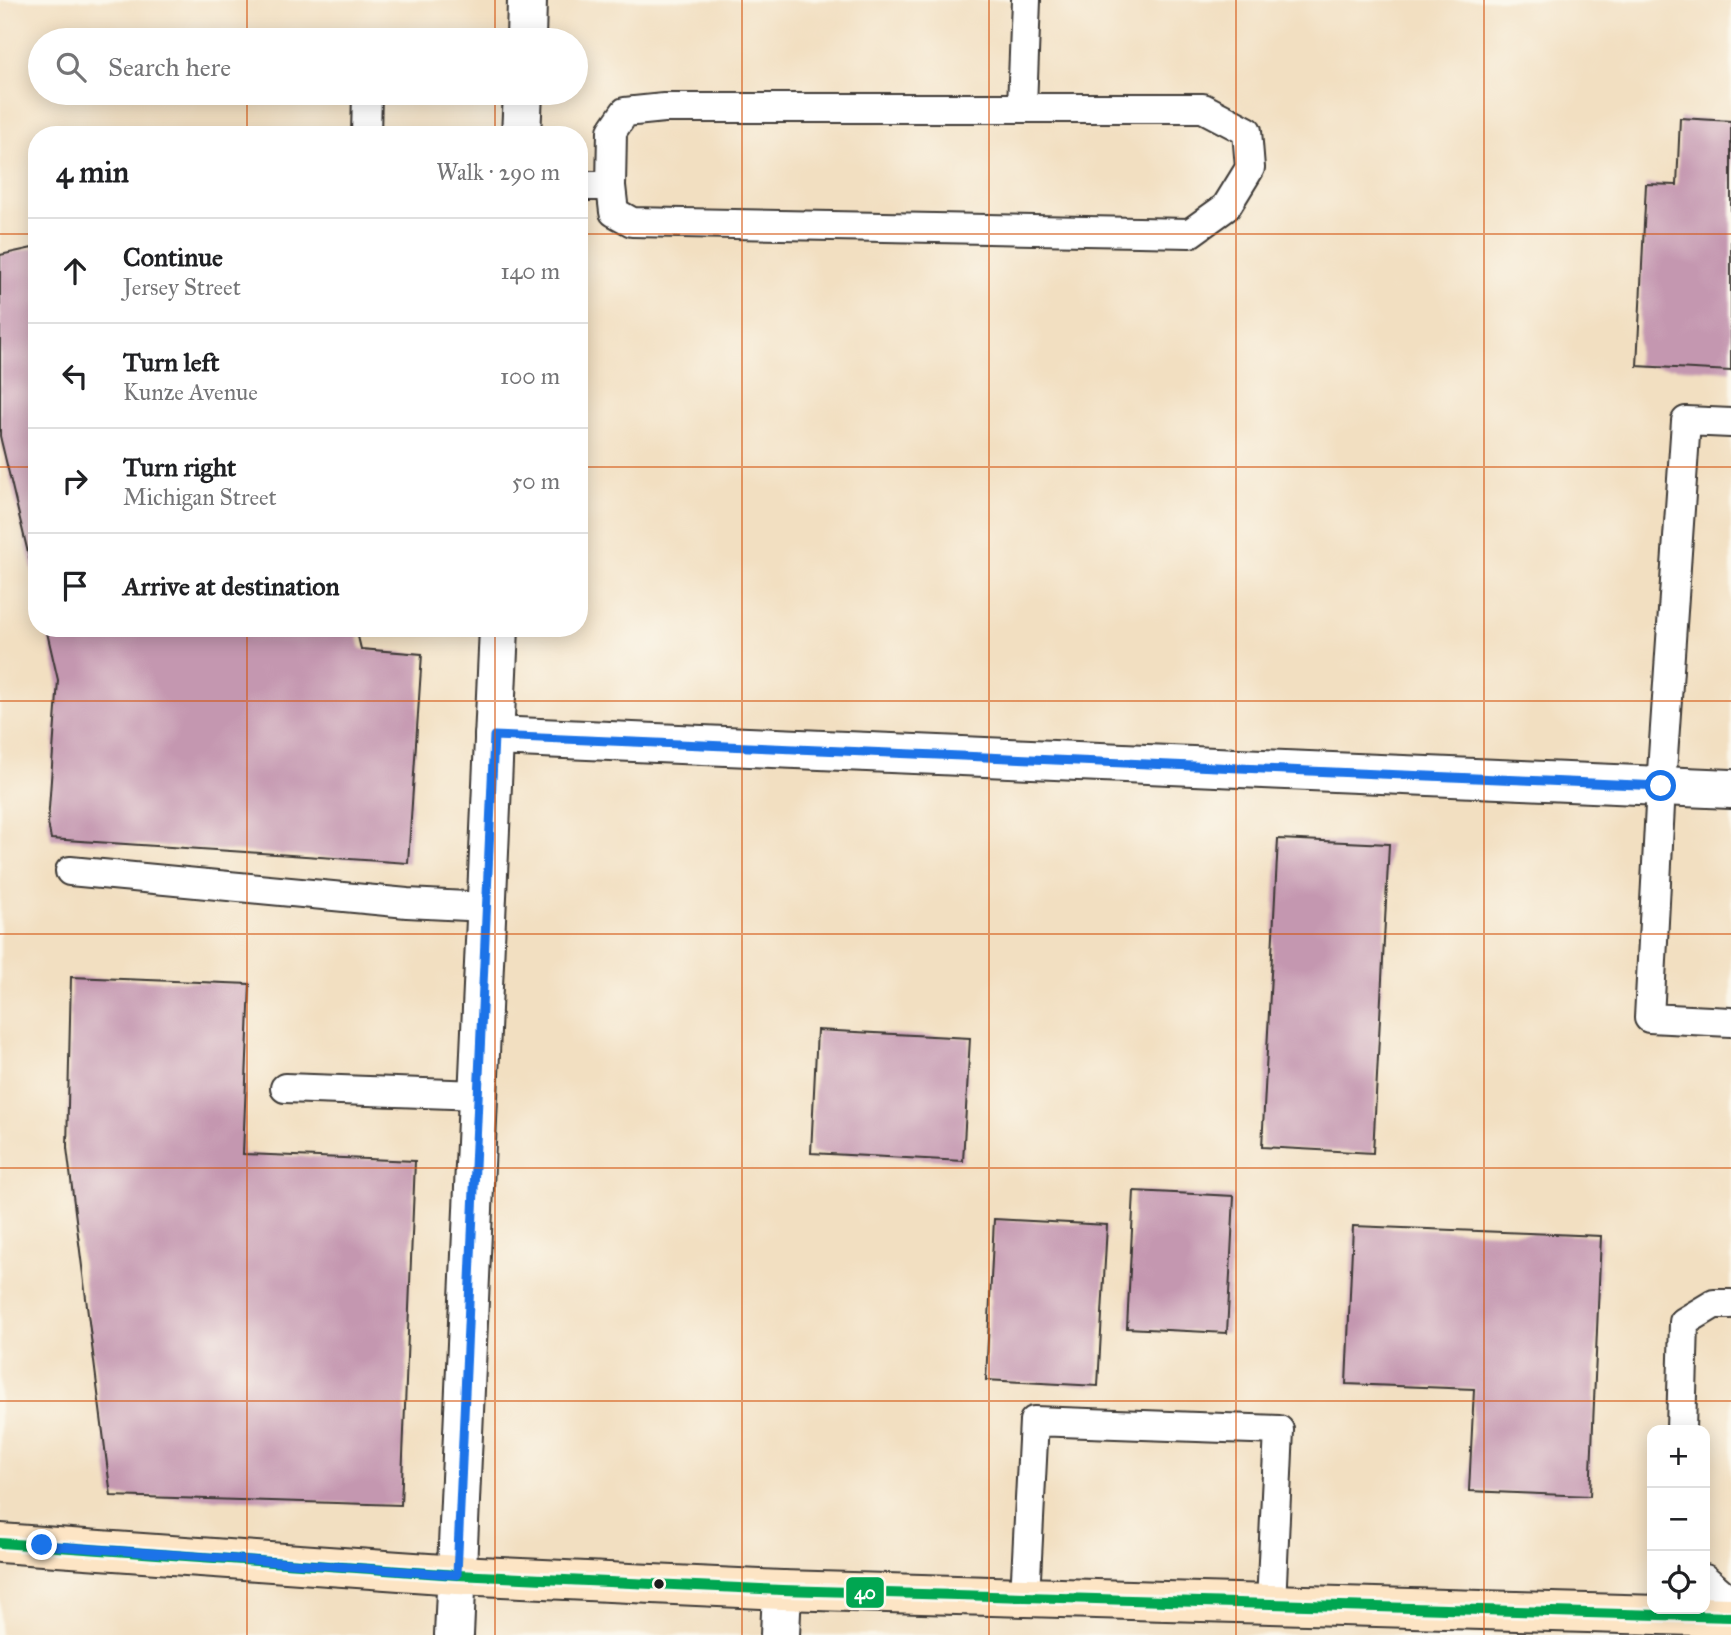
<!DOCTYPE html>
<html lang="en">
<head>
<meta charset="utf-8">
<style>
	:root { --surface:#fff; --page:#f2f2f2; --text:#202124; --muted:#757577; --line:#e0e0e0 }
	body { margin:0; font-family:"IM FELL Great Primer",serif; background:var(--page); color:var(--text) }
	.controls { position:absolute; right:21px; bottom:21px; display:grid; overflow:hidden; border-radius:14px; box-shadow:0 4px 18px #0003 }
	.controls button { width:63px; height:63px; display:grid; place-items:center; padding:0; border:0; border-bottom:2px solid var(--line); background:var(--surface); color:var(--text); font:35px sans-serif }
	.stop { position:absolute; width:21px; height:21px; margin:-16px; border:5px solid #1a73e8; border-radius:50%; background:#fff }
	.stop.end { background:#1a73e8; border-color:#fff; box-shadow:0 2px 7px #0008 }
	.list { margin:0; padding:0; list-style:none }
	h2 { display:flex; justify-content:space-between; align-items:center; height:91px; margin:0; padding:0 28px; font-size:30px }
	h2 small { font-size:23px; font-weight:400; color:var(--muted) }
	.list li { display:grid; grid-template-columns:46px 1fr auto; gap:21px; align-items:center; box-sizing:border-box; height:105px; padding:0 28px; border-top:2px solid var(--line) }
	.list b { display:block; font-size:26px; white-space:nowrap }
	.list p { margin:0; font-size:23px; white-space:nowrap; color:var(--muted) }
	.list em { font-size:23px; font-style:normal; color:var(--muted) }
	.icon { flex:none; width:38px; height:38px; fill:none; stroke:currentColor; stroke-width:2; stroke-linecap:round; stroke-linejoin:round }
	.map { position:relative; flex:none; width:1731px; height:1635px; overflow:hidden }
	.search { position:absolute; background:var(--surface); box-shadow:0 4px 18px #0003; left:28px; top:28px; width:560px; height:77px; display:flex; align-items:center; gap:18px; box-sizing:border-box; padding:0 24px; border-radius:38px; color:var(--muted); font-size:26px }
	.panel { position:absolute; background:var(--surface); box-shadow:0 4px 18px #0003; left:28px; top:126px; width:560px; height:511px; border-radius:28px }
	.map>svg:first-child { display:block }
	.building { fill:#c497b0 }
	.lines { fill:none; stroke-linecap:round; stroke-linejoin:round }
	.lane-casing { stroke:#3c3935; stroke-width:32 }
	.street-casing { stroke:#3c3935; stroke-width:42 }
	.secondary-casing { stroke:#3c3935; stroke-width:42 }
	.lane { stroke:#fff; stroke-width:28 }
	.street { stroke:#fff; stroke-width:38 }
	.secondary { stroke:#fde5c5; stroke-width:38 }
	.bus-1-casing { stroke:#fbf7ec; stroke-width:16 }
	.bus-1 { stroke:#00a651; stroke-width:10 }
	.route { stroke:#1a73e8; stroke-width:9 }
	.grid { fill:none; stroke:#d4530e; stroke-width:2; stroke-opacity:0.55 }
	.bus-dot { fill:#1c1c1c; stroke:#fbf7ec; stroke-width:2.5 }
	.line-badge { stroke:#fbf7ec; stroke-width:2.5 }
	.badge-label { font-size:19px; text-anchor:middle; font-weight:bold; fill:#fff }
</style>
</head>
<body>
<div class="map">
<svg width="1731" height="1635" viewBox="0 0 1731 1635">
	<rect width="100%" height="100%" fill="#fbf7ec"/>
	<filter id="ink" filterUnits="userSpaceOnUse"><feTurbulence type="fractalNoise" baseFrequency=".0143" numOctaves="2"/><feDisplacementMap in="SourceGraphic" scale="14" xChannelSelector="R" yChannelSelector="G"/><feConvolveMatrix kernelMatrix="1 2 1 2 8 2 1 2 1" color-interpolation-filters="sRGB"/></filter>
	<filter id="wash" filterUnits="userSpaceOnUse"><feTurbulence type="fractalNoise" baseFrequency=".00686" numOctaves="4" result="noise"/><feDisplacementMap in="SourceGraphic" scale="28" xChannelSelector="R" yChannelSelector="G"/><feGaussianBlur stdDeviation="1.57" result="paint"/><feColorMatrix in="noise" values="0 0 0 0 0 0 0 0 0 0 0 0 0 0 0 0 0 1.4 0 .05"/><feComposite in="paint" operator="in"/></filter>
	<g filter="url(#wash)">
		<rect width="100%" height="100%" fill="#f2dfc1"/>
		<g id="blocks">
			<g class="building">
				<polygon points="1680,118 1731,121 1731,371 1637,366 1646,184 1677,185"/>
				<polygon points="37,247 37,586 36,586 0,436 0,255"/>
				<polygon points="46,628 356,628 361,649 422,654 408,863 51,839 48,823 58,680"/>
				<polygon points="1278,839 1389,844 1373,1153 1262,1147"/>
				<polygon points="71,977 250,984 243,1154 415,1161 401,1505 111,1496 67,1148"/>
				<polygon points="817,1030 970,1038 963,1161 811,1153"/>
				<polygon points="1134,1191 1234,1196 1227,1333 1127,1328"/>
				<polygon points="994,1219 1107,1225 1098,1386 986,1380"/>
				<polygon points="1353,1226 1601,1236 1590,1496 1469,1491 1474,1389 1346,1384"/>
			</g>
		</g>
	</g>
	<g filter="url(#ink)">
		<use href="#blocks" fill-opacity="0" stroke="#3c3935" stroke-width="2"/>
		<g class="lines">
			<defs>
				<g id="lane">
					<polyline points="1022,107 1026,0"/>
					<polygon points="664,108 1203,108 1247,131 1250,168 1226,207 1190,233 632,222 614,212 611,186 612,131 625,112"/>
					<polyline points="366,135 367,93"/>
					<polyline points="579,186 611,186"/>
					<polyline points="1731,423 1686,421 1661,786 1649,1018 1731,1022"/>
					<polyline points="70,871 407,903 487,907"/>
					<polyline points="285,1088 479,1095"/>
					<polyline points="1681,1430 1684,1322 1714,1304 1731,1304"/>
					<polyline points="1705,1579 1731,1601"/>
					<polyline points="1025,1597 1034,1421 1279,1430 1271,1604"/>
				</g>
				<g id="street">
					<polyline points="526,40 527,0"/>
					<polyline points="521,135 523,93"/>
					<polyline points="494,736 1731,789"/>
					<polyline points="454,1635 499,628"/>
					<polyline points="780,1635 782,1590"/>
				</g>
				<polyline id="secondary" points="0,1543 457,1575 782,1590 1731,1617"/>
			</defs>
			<use href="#lane" class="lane-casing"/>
			<use href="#street" class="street-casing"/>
			<use href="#secondary" class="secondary-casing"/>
			<use href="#lane" class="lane"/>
			<use href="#street" class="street"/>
			<use href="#secondary" class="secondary"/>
			<defs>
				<polyline id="bus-1" points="0,1543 457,1575 782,1590 1731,1617"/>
			</defs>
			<use href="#bus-1" class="bus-1-casing"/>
			<use href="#bus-1" class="bus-1"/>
		</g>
	</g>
	<g class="lines" filter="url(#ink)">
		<polyline class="route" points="42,1545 457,1575 494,736 1661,786"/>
	</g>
	<path class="grid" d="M247 0V40M495 0V40M742 0V1635M989 0V1635M1236 0V1635M1484 0V1635M247 93V135M495 93V135M0 234H37M579 234H1731M0 467H37M579 467H1731M247 628V1635M495 628V1635M0 701H1731M0 934H1731M0 1168H1731M0 1401H1731"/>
	<circle class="bus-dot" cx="659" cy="1584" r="6"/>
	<rect class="line-badge" x="845" y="1576" width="40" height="33" rx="7" fill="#00a651"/>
	<g class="badge-label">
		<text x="865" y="1599">40</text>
	</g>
</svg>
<div class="controls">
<button>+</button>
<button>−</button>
<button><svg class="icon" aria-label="locate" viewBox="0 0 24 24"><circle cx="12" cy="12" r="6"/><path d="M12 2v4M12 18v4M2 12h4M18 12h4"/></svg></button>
</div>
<div class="stop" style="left:1661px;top:786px"></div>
<div class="stop end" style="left:42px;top:1545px"></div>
<div class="search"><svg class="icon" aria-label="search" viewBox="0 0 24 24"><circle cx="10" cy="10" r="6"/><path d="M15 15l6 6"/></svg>Search here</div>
<section class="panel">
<h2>4 min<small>Walk · 290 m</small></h2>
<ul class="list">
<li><svg class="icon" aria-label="ahead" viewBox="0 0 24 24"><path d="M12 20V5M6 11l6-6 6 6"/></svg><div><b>Continue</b><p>Jersey Street</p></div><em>140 m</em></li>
<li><svg class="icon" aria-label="left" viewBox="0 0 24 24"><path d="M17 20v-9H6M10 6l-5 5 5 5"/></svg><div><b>Turn left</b><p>Kunze Avenue</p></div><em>100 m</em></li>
<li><svg class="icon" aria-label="right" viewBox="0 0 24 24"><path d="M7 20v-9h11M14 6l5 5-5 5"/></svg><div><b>Turn right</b><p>Michigan Street</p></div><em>50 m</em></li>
<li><svg class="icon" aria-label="arrive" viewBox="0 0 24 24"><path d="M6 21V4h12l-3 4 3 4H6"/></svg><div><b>Arrive at destination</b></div></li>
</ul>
</section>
</div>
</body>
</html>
